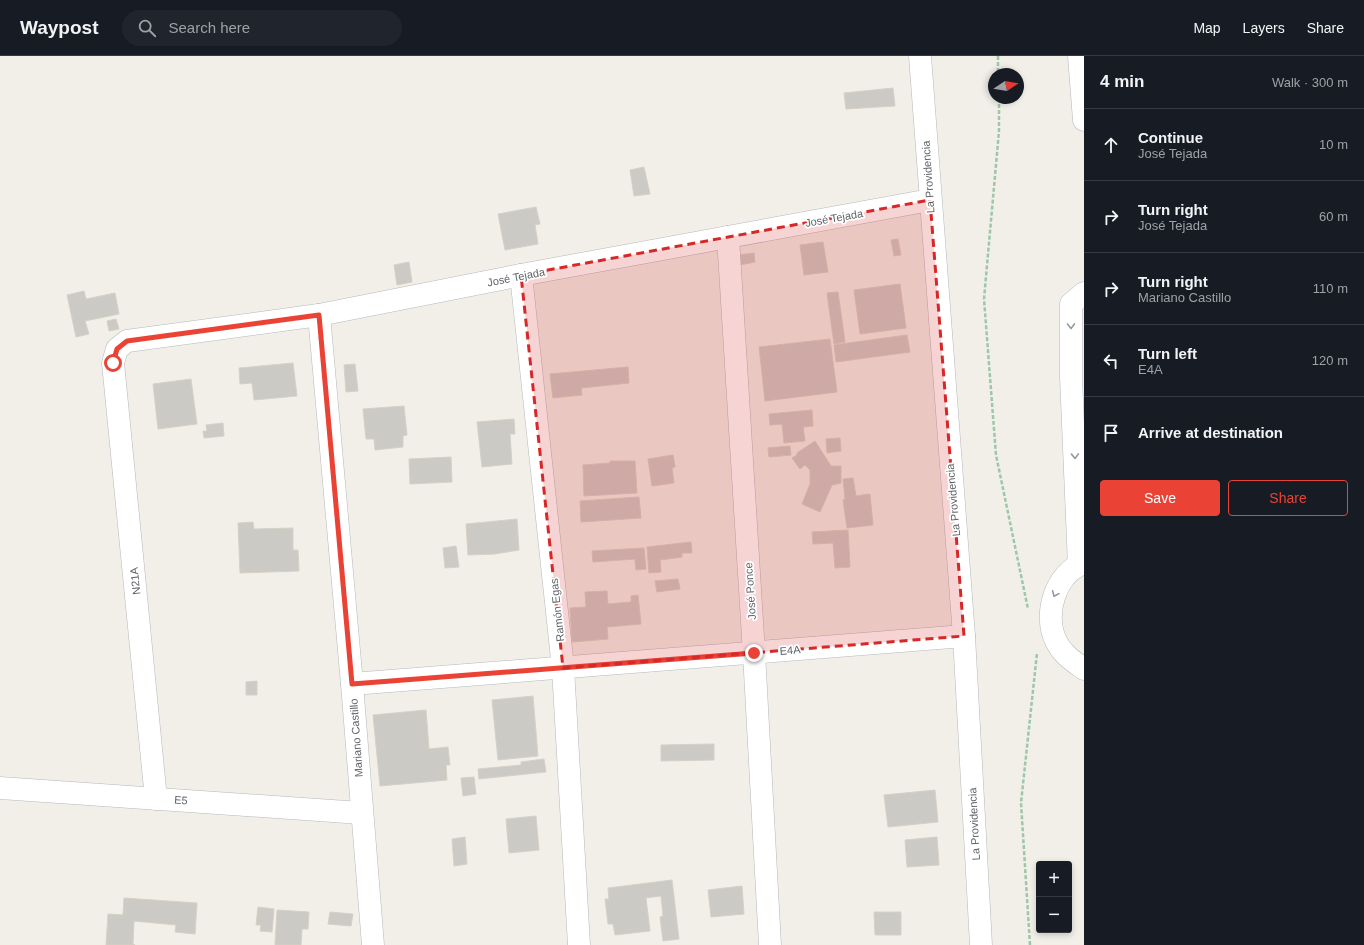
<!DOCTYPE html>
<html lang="en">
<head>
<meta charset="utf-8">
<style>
	:root { --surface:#171b24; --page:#20242c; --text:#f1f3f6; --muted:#9ea1a6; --line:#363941; --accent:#ea4335 }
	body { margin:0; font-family:Arial,sans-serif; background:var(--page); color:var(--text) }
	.controls { position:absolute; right:12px; bottom:12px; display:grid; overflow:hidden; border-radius:4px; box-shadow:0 2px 6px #0003 }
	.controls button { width:36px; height:36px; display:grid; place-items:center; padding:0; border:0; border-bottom:1px solid var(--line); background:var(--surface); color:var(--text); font:20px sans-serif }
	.compass { position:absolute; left:988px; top:12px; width:36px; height:36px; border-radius:50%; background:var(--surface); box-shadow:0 2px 6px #0003; rotate:78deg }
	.stop { position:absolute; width:12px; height:12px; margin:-9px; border:3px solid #ea4335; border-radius:50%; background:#fff }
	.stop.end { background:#ea4335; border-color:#fff; box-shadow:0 1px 4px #0008 }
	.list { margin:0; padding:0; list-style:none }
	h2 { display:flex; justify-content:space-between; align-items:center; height:52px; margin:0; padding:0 16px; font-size:17px }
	h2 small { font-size:13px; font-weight:400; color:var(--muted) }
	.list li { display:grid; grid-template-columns:26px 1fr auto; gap:12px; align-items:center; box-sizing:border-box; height:72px; padding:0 16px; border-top:1px solid var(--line) }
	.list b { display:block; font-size:15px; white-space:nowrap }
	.list p { margin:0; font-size:13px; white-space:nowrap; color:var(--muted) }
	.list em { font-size:13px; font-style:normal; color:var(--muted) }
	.actions { display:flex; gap:8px; padding:12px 16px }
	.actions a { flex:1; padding:9px 0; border:1px solid var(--accent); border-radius:4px; text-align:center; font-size:14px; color:var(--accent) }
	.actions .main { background:var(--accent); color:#fff }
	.icon { flex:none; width:22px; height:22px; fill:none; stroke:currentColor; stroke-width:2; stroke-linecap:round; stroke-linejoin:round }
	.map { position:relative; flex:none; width:1084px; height:889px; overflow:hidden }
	header { display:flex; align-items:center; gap:24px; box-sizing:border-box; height:56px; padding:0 20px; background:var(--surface); border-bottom:1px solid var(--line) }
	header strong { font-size:19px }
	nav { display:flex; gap:22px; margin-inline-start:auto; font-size:14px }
	.search { width:280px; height:36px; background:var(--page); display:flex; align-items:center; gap:10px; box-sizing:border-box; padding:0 14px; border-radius:22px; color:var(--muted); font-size:15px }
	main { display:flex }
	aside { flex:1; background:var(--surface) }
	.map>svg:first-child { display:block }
	.building { fill:#cccac5; stroke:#d6d1c6 }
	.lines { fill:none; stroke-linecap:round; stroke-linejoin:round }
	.minor-casing { stroke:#b5b8bc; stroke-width:23 }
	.path { stroke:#9cc7a9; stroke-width:2.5; stroke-dasharray:4 2; stroke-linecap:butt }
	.minor { stroke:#fff; stroke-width:22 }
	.oneway { stroke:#979a9d }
	.route { stroke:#ea4335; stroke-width:5 }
	.marked { fill:#d62828; fill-opacity:0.2; stroke:#d62828; stroke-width:3; stroke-dasharray:8 5; stroke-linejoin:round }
	.labels { text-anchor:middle; stroke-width:3.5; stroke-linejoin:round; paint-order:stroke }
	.street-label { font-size:11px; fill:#5f6368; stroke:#fff }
</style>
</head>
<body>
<header>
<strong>Waypost</strong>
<div class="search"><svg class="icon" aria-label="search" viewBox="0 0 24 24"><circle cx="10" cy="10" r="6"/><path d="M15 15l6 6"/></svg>Search here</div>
<nav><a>Map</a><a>Layers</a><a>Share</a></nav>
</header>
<main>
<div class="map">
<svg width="1084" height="889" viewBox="0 0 1084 889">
	<rect width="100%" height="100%" fill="#f1efe8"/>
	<g class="building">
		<polygon points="893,32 895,50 846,53 844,37"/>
		<polygon points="644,111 650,138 634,140 630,114"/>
		<polygon points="536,151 540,168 535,169 538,188 505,194 498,158"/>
		<polygon points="898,183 901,199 894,200 891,184"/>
		<polygon points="823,186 828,216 804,219 800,189"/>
		<polygon points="754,197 755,206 740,209 738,199"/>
		<polygon points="409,206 412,226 397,229 394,209"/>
		<polygon points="900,228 906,272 860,278 854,234"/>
		<polygon points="84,235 86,243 115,237 119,258 85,265 89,278 76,281 67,239"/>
		<polygon points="838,236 845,286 834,288 827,237"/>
		<polygon points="116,263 119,273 109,275 107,265"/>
		<polygon points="907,279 910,296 836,306 834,289"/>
		<polygon points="830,283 837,336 765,345 759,291"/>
		<polygon points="293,307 297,340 254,344 252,327 240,328 239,312"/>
		<polygon points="355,308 358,335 346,336 344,309"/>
		<polygon points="628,311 629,327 581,332 582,339 553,342 550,318"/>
		<polygon points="191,323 197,368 158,373 153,328"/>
		<polygon points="404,350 407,379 403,380 403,391 375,394 374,383 366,383 363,353"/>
		<polygon points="812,354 813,370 803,371 805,385 784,387 782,368 770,369 769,358"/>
		<polygon points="514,363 515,378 510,378 512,408 482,411 477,366"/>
		<polygon points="223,367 224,380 204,382 203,375 207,375 206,369"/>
		<polygon points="840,382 841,395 827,397 826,383"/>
		<polygon points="815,385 831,410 841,410 841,427 832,429 820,456 802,448 810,428 810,414 805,409 800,413 792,402 797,399 797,397"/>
		<polygon points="790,390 791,399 769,401 768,392"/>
		<polygon points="673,399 675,411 672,412 674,427 652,430 648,403"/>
		<polygon points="451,401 452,426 410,428 409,403"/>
		<polygon points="610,405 635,405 637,437 584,440 583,409 610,407"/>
		<polygon points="853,422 856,440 870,438 873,469 847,472 843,444 845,443 843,423"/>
		<polygon points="639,441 641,462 581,466 580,445"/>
		<polygon points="517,463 519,494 495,498 468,499 466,468"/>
		<polygon points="253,466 254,473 293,472 293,494 298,494 299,515 240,517 238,467"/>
		<polygon points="848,474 850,511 835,512 833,487 813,488 812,476"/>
		<polygon points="691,486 692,497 682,497 682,501 660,504 661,516 649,517 647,491"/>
		<polygon points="456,490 459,511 445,512 443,492"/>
		<polygon points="644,492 646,513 636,514 635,503 593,506 592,495"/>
		<polygon points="678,523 680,533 657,536 655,525"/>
		<polygon points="607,535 608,548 631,546 631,540 638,539 641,568 607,571 608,583 572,586 570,552 586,551 585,536"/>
		<polygon points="257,625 257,639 246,639 246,626"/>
		<polygon points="533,640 538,700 498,704 492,644"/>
		<polygon points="426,654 429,693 448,691 450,709 446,709 447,724 380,730 373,659"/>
		<polygon points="714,688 714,704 661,705 661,689"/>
		<polygon points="544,703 546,716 479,723 478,713 521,709 521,706"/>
		<polygon points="474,721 476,738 463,740 461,722"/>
		<polygon points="935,734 938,766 888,771 884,739"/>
		<polygon points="536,760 539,794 509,797 506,763"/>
		<polygon points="465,781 467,808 454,810 452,783"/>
		<polygon points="937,781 939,809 907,811 905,784"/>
		<polygon points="672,824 679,883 663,885 660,861 663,860 661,840 646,842 650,875 615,879 613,868 608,868 605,843 609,843 608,832"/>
		<polygon points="742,830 744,858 711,861 708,834"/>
		<polygon points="124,842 197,847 195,878 175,876 176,869 134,865 133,888 135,889 106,889 108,858 123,859"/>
		<polygon points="258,851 274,853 272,876 260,875 261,869 256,869"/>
		<polygon points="277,854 309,856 308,873 302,873 301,889 275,889"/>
		<polygon points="330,856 353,858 351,870 328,868"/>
		<polygon points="874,856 901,856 901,879 875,879"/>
	</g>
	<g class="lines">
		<defs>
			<g id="minor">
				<polyline points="920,0 964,580 981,889"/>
				<polyline points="1079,0 1084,64"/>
				<polyline points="728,181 754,597 770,889"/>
				<polyline points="521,219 563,612 579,889"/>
				<polyline points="319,259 352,628 373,889"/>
				<path d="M1084 507C1055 517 1043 559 1056 585 1062 598 1073 605 1084 613"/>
				<polyline points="1079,509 1071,321 1071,248 1084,237"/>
				<polyline points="352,628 964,580"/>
				<polyline points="0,732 361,757"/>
				<polyline points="156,743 113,307 117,293 127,285 319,259 521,219 930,144"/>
			</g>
		</defs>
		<use href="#minor" class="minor-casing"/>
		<g class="path">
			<polyline points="998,0 998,18"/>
			<polyline points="999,42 999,75 984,243 996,399 1028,553"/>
			<polyline points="1030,889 1021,747 1037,597"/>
		</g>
		<use href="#minor" class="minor"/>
	</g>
	<defs><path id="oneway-chevron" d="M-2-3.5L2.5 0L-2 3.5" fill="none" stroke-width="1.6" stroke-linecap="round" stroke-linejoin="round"/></defs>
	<g class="oneway">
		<use href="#oneway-chevron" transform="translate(1071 270) rotate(89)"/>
		<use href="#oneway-chevron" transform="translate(1075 400) rotate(88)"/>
		<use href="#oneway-chevron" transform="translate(1055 538) rotate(114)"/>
	</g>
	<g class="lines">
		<polyline class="route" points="113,307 117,293 127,285 319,259 352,628 754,597"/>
	</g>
	<path class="marked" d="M930 144 964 580 563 612 521 219Z"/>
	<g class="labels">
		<g class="street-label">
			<text transform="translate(928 121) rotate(-94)" y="4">La Providencia</text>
			<text transform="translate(834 162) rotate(-10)" y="4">José Tejada</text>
			<text transform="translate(516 221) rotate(-11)" y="4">José Tejada</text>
			<text transform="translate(953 444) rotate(-95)" y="4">La Providencia</text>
			<text transform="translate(135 525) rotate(-96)" y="4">N21A</text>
			<text transform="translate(750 535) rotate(-94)" y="4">José Ponce</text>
			<text transform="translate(557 554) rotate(-96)" y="4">Ramón Egas</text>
			<text transform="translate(790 594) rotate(-5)" y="4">E4A</text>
			<text transform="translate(356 682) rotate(-94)" y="4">Mariano Castillo</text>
			<text transform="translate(181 744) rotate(4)" y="4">E5</text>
			<text transform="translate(974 768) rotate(-93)" y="4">La Providencia</text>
		</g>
	</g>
</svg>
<div class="controls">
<button>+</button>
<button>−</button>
</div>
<svg class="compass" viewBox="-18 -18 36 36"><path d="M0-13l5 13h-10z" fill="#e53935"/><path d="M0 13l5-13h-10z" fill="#9ea1a6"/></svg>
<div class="stop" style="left:113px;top:307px"></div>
<div class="stop end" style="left:754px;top:597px"></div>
</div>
<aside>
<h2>4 min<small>Walk · 300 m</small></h2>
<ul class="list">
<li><svg class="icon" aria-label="ahead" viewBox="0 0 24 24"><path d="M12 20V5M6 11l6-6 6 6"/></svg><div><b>Continue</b><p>José Tejada</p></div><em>10 m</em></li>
<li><svg class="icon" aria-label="right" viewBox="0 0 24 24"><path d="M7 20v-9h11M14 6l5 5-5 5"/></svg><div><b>Turn right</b><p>José Tejada</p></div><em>60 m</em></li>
<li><svg class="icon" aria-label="right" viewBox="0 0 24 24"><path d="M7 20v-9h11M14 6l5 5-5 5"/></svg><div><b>Turn right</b><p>Mariano Castillo</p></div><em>110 m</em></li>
<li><svg class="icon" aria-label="left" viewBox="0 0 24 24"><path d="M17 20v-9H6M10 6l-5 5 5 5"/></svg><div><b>Turn left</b><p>E4A</p></div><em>120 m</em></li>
<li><svg class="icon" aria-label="arrive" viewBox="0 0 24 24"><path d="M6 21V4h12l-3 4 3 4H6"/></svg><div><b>Arrive at destination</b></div></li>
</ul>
<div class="actions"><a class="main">Save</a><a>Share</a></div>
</aside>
</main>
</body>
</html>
